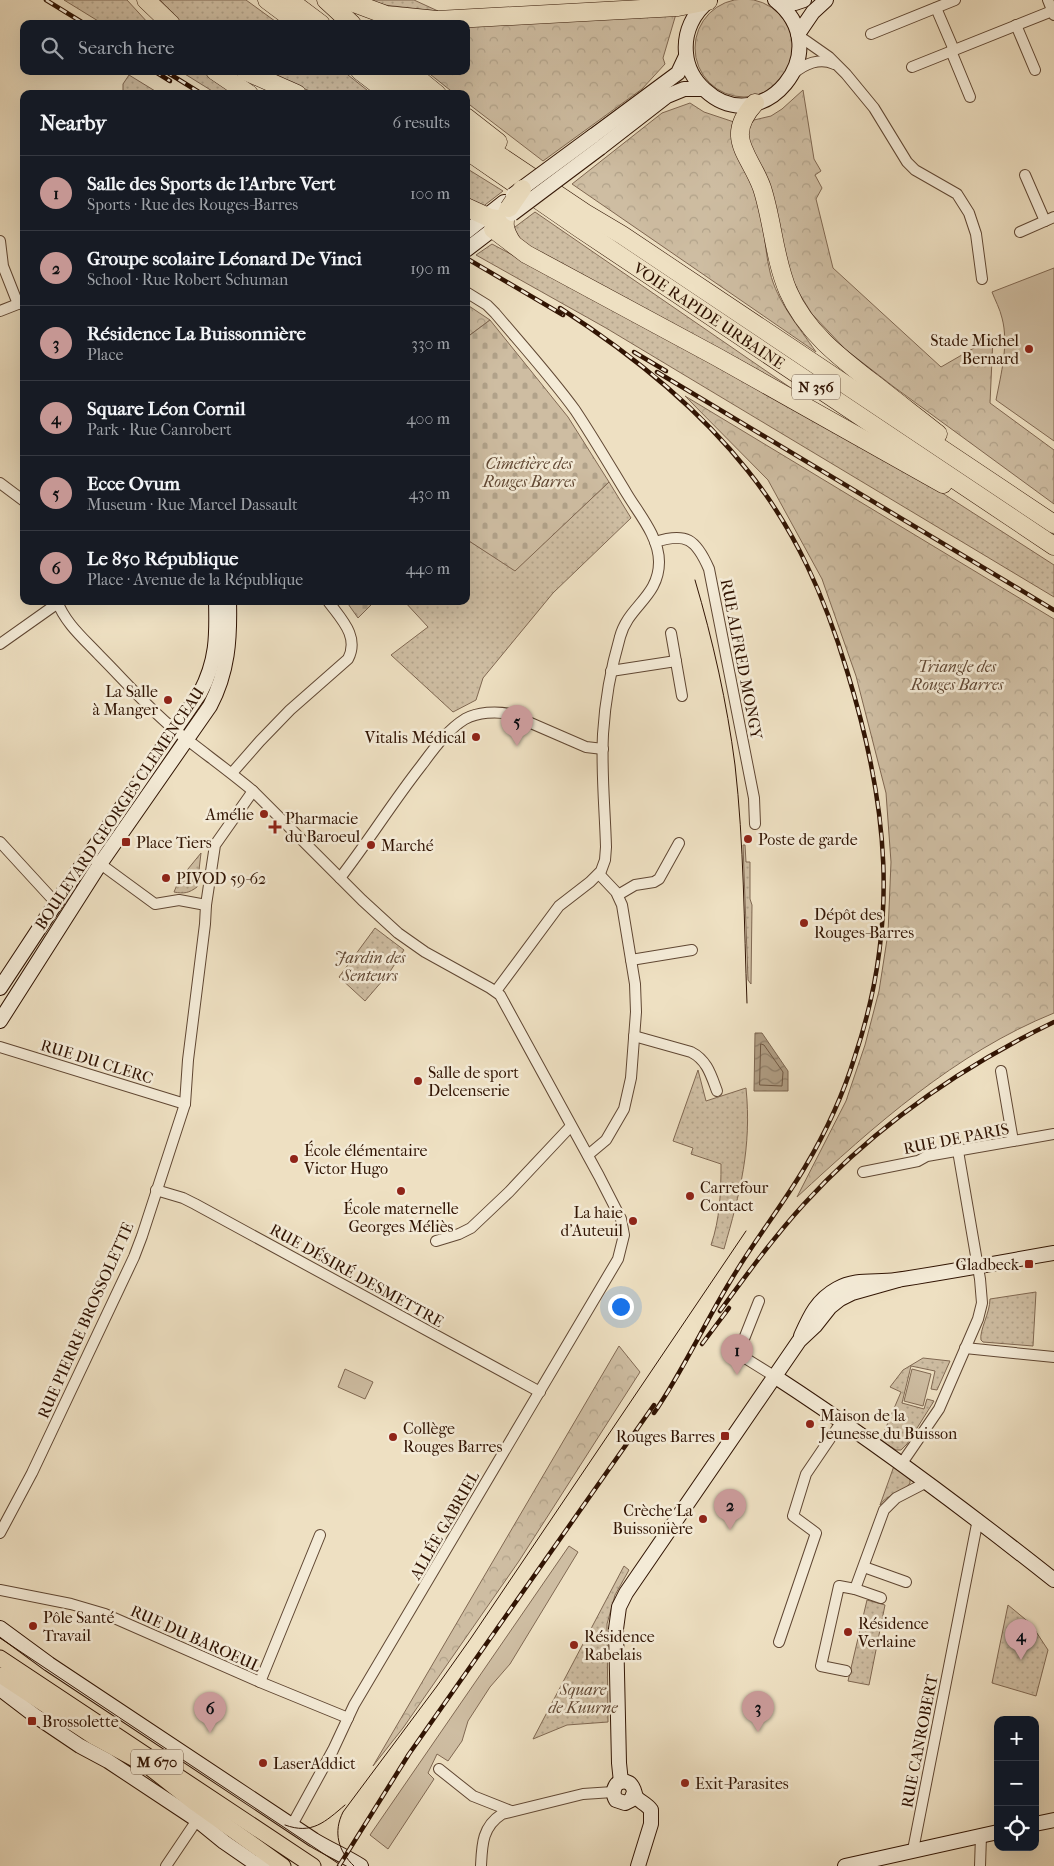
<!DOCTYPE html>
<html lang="en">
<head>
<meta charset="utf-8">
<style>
	:root { --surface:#171b24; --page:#242831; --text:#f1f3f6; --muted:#9ea1a6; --line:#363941; --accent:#c59692 }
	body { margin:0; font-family:"IM FELL French Canon",serif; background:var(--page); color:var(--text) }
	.controls { position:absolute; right:15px; bottom:15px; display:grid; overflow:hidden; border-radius:10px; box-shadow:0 5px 20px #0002 }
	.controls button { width:45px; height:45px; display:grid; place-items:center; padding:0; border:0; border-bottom:1px solid var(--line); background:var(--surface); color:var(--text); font:25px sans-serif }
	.you { position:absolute; left:620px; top:1306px; width:18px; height:18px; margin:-12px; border:4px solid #fff; border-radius:50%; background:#1a73e8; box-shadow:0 0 0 8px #1a73e833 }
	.badge { display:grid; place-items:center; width:32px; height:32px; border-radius:50%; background:var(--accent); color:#111; font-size:16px; font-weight:700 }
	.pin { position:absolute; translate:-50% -41px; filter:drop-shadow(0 1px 2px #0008) }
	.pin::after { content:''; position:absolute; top:26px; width:18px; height:15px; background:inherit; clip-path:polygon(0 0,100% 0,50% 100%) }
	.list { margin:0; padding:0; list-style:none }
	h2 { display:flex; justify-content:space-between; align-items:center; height:65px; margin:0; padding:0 20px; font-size:21px }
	h2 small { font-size:16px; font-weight:400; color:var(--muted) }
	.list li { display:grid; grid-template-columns:32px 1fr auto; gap:15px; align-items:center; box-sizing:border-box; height:75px; padding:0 20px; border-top:1px solid var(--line) }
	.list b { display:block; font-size:19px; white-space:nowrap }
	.list p { margin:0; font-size:16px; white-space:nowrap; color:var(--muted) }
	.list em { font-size:16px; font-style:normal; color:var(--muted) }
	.icon { flex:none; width:28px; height:28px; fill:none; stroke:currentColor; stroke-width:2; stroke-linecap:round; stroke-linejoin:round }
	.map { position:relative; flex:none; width:1054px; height:1866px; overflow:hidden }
	.search { position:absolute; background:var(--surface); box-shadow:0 5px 20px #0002; left:20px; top:20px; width:450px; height:55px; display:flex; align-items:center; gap:12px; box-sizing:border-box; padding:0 18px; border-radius:10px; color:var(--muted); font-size:19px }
	.panel { position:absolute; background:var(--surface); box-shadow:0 5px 20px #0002; left:20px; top:90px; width:450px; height:515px; border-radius:10px }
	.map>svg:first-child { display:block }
	.grass { fill:url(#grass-dots); stroke:#806852 }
	.forest { fill:url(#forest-crowns); stroke:#806852 }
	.cemetery { fill:url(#cemetery-stones); stroke:#806852 }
	.garden { fill:#cebda2; stroke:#806852 }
	.water { fill:url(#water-waves); stroke:#7c654f }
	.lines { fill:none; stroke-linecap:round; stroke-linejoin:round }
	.shore { stroke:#705842; stroke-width:1 }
	.street-casing { stroke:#604733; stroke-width:12 }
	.secondary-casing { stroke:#311403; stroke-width:16 }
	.primary-casing { stroke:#311403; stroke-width:17 }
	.highway-casing { stroke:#311403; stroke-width:19 }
	.street { stroke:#f4ebd7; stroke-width:10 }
	.secondary { stroke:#f4ebd7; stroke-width:14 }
	.primary { stroke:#eee0c2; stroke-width:15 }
	.highway { stroke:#eee0c2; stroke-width:18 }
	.tram { stroke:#311403; stroke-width:1 }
	.rail-casing { stroke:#311403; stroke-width:4.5 }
	.rail { stroke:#f4ebd7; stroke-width:2.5; stroke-dasharray:8; stroke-linecap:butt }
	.secondary-bridge-casing { stroke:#311403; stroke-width:16; stroke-linecap:butt }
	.highway-bridge-casing { stroke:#311403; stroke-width:19; stroke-linecap:butt }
	.secondary-bridge { stroke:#f4ebd7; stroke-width:14 }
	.highway-bridge { stroke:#eee0c2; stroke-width:18 }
	.poi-dot { fill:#8f2418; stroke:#f4ebd7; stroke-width:2 }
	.labels { text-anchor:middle; stroke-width:5; stroke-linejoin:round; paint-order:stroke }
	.shield { fill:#f4ebd7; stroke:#6c5443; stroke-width:1 }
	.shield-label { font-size:15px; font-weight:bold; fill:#311403 }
	.street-label { font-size:16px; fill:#311403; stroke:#f4ebd7 }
	.poi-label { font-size:16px; fill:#311403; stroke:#f4ebd7; text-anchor:start }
	.park-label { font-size:16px; font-style:italic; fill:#604733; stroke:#f4ebd7 }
</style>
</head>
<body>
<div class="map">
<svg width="1054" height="1866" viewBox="0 0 1054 1866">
	<defs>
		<pattern id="grass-dots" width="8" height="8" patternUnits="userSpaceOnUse" patternTransform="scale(1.25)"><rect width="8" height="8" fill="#cebda2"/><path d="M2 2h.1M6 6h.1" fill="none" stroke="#b1a28a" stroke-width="1.8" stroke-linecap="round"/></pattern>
		<pattern id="forest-crowns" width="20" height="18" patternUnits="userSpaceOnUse" patternTransform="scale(1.25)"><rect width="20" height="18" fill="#cebda2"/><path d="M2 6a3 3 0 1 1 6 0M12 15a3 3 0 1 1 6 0" fill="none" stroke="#b1a28a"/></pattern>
		<pattern id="cemetery-stones" width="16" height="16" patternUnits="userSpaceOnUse" patternTransform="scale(1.25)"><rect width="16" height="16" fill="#cebda2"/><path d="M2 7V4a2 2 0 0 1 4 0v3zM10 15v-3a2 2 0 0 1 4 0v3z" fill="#b1a28a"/></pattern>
		<pattern id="water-waves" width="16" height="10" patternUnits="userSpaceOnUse" patternTransform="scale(1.25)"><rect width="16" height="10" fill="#ae9b81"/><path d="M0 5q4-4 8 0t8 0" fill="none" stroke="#8e7d67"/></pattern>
	</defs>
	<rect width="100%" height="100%" fill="#eee0c2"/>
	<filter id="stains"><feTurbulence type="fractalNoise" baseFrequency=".004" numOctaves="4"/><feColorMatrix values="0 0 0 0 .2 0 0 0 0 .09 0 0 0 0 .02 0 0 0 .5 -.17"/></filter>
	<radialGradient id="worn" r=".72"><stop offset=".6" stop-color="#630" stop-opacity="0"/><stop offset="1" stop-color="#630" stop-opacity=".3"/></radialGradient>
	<g class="grass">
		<polygon points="64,0 127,0 149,24 103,24"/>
		<polygon points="160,0 246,0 279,24 183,24"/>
		<polygon points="370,0 414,0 438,11 384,5"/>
		<polygon points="180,71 204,71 237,94 217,94"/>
		<polygon points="262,71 343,71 372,94 317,94"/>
		<polygon points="129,75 160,94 123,94 123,84"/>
		<polygon points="466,168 503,191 481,208 466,200"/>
		<polygon points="535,212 820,408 528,248 513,234 515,227"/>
		<polygon points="492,244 825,423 922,480 1054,565 1054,597 606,328 476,255"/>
		<polygon points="609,482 631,518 553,593 483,678 476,700 453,712 391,655 428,627 404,601 466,601 466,539 515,570"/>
		<polygon points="743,845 745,845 746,862 750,862 750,899 752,905 751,984 748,980"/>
		<path d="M201 853 197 887C189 893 184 894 174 892L179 880Z"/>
		<polygon points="375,928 404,950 389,973 365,1001 339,977"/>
		<path d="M698 1070 706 1101 746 1088C752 1147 740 1193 724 1249L711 1245C720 1219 721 1192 721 1164L691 1154 693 1148 673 1141Z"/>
		<path d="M1036 1292 1033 1346 983 1342 981 1340C979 1331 990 1313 990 1299Z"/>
		<polygon points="923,1358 950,1361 937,1390 931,1389 935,1371 911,1366 902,1403 924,1409 927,1399 934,1401 907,1444 901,1450 896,1450 879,1439 884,1432 901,1392 890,1387 903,1370"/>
		<path d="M894 1466 910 1478V1483C904 1494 887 1493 880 1505Z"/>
		<polygon points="624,1566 629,1570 615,1595 607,1624 608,1722 567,1725 533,1739"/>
		<polygon points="867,1600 885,1605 869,1685 848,1681"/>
		<polygon points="1008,1605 1031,1624 1048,1650 1036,1696 992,1683"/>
	</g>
	<g class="forest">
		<circle cx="744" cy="48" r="49"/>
		<polygon points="676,14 663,58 665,64 642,89 543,161 466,102 466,94 455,94 426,71 466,71 466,26"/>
		<polygon points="803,90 814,159 821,171 815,175 822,188 816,199 833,268 941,367 993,337 990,403 1054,450 1054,504 894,387 845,349 812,314 799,293 790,274 749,152 746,131 754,120 771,116 782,109"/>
		<path d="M690 103 704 112 734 122C728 159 743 156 755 185 765 212 763 244 770 272 777 302 799 327 816 352L572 184 662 113Z"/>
		<polygon points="466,304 490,320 466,338"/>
		<path d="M685 396 1054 619V1013C955 1053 874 1126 797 1197L846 1101 865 1045 879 991 888 933 891 862 886 793 856 676 822 579 768 480Z"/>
		<polygon points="619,1346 640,1372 519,1561 403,1728 373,1766"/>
	</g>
	<g class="cemetery">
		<polygon points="490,320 568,417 609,482 515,571 466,539 466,338"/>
		<polygon points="346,601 375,601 358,618"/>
	</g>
	<g class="garden">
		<path d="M1054 268V441L996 400C1001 374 1009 344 1002 318 1000 309 995 300 992 292Z"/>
		<polygon points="345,1369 373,1382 365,1399 338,1387"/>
		<polygon points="912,1369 931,1374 923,1406 904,1401"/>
		<polygon points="569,1546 578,1552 510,1664 490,1687 468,1721 462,1741 448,1761 437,1754 428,1773 434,1779 388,1849 370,1835"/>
	</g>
	<polygon class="water" points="755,1033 762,1033 788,1071 788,1091 754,1091"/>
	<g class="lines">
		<polygon class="shore" points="761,1044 764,1045 783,1072 782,1086 760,1085"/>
		<defs>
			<g id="street">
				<polyline points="1048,0 1054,15"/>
				<polyline points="936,8 954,50"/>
				<polyline points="1016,25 1035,70"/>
				<polyline points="871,34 955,0"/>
				<polyline points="799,36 829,57 846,74 874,108 907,162 915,170 957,194 969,213 976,234 982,279"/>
				<polyline points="951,51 970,97"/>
				<polyline points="912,67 1052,11"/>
				<path d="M793 74C804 64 820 57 834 64"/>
				<polyline points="1025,175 1045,221"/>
				<polyline points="1020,232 1054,217"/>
				<polyline points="0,241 3,266 18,304"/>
				<path d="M466 292 487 305 495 313C522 345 551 377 575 410 593 437 610 466 627 494 639 514 659 537 659 562 659 597 628 606 620 637 611 668 605 701 603 734 601 771 605 810 606 847L605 860 601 871 590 882 559 906 496 991"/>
				<polyline points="0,311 23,302"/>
				<polyline points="0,483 24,501"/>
				<path d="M655 542C686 532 696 539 709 569L754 798 755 824"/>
				<path d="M57 601C65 623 84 639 99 655 124 680 148 708 175 730 201 751 228 770 253 791L362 900 398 933 425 952 490 988 500 995 599 1176 621 1219 624 1235 618 1259 354 1705 333 1750 292 1825"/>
				<polyline points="671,633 682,696"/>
				<polyline points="0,644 58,603"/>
				<polyline points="611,671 676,661"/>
				<path d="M232 773 260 741 290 710 348 659C360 636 340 618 328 601"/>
				<polyline points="0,842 56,903"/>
				<polyline points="95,860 155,904 179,900 206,905"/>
				<path d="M340 878C368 842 392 803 421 766 433 750 447 730 465 719 478 712 496 711 510 714L586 747 603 749"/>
				<polyline points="618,895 635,885 654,882 659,879 679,843"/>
				<polyline points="631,960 692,950"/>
				<path d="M634 1036 691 1052C707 1060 711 1075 717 1091"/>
				<polyline points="0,1047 185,1104"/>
				<polyline points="1001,1071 1013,1141"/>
				<polyline points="588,1155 606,1140 624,1109 631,1078 636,1012 635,984 622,905 616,892 599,874"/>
				<polyline points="863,1172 918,1161 927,1156 1054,1134"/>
				<polyline points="156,1190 183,1198 195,1204 540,1392"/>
				<polyline points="436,1241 459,1234 471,1228 509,1192 571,1126"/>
				<polyline points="759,1301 740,1349 745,1358 774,1376"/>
				<polyline points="965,1348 1054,1357"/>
				<polyline points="902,1463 939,1409 978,1319 982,1303 980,1279 958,1151"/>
				<polyline points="0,1533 32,1473 134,1257 142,1236 185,1104 188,1060 205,924 206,905 215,845 253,791"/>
				<polyline points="864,1567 906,1582"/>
				<polyline points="855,1589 881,1598"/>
				<polyline points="0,1590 71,1604 105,1614 260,1682 348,1718"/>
				<polyline points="779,1642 816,1533 793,1516 806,1474 842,1421"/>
				<polyline points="846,1671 821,1666 839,1586 855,1589 884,1510 896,1498 927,1482"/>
				<polyline points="260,1682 320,1535"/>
				<polyline points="439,1769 473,1796 511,1811"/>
				<polyline points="913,1850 978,1519"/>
				<polyline points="166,1866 197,1820"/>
				<path d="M481 1866C482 1845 482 1827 502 1814L583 1794 613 1792"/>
				<polyline points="980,1866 981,1836"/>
			</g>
			<g id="secondary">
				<path d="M710 0C693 13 684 32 686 53 687 67 694 80 705 90 761 142 840 51 775 0"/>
				<polyline points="779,3 795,3 804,0"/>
				<polyline points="798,34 813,12 826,0"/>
				<polyline points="593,136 678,73 686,56"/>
				<polyline points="600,148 667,96 684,89 703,89"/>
				<polyline points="466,232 504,202"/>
				<polyline points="466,250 500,224"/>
				<path d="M0 988 56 903 200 693C217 661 217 636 216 601"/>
				<path d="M0 1021 100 864 210 706C228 672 230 639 229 601"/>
				<path d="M801 1336C810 1316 817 1300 837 1289 856 1278 876 1283 896 1280 949 1272 1002 1262 1054 1253"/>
				<path d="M774 1376C871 1439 963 1508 1054 1580"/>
				<path d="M0 1628 49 1664 314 1840C329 1849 345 1856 361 1866"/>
				<polyline points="0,1689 34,1715 80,1746 108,1761 197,1820 224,1842 253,1862 263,1866"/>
				<polyline points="621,1782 619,1763 616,1629 619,1607 626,1593 799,1341 815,1326 830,1307 840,1299 852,1293 898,1280"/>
				<path d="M634 1792 631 1800 625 1803 616 1800C610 1791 617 1776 629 1783 634 1786 634 1792 636 1797 640 1802 647 1804 651 1810V1824L638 1866"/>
				<polyline points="1035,1824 1054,1820"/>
				<polyline points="845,1866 998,1832"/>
			</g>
			<g id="primary">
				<polyline points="0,1658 313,1866"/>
				<polyline points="0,1675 94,1737 149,1767 196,1804 283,1866"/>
			</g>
			<g id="highway">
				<polyline points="146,0 171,24"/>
				<polyline points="267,0 299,24"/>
				<polyline points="289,0 321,24"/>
				<polyline points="326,0 352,24"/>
				<polyline points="346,0 386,15 437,20 678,7 708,1"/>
				<polyline points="215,71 249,94"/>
				<polyline points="245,71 297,94"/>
				<polyline points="360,71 390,94"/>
				<polyline points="382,71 412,94"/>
				<polyline points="409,71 437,94"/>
				<path d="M755 103C723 138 750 154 762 188 773 222 774 258 788 291 806 333 843 360 878 387 898 403 918 418 938 434"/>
				<polyline points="466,117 498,142"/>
				<polyline points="466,133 585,213 622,235 1054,524"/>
				<path id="s1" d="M466 150 579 228 1054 546"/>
				<polyline points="466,207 490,218 504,220"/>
				<path d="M509 208C502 222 504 231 513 244"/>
				<polyline points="493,229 526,254 717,357 943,484"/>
			</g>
		</defs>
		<use href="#street" class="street-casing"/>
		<use href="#secondary" class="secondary-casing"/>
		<use href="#primary" class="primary-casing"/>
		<use href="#highway" class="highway-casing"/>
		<use href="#street" class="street"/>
		<use href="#secondary" class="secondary"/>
		<use href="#primary" class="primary"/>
		<use href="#highway" class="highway"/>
		<g class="tram">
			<path d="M695 580C713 641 727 703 735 765 744 844 744 924 747 1003"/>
			<polyline points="0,1638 342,1866"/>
			<path d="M285 1825C312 1835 325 1822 345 1805"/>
			<path d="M354 1866C338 1851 333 1832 343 1812L437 1686 471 1638 746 1231"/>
		</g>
		<defs>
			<g id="rail">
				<polyline points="46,0 85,24"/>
				<polyline points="154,71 170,81"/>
				<polyline points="165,71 202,94"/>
				<polyline points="466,258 563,315"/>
				<path d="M560 308C630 353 696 405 748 471 796 531 825 598 847 671 888 804 900 922 855 1056 843 1095 826 1132 805 1167 782 1206 754 1241 731 1280 704 1324 683 1371 654 1413"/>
				<polyline points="634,352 666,371"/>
				<polyline points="657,372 1054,610"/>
				<path d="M720 1311C747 1274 774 1237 804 1204 874 1127 961 1067 1054 1022"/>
				<polyline points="702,1344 729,1308"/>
				<polyline points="339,1866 409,1754 654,1405"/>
			</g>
		</defs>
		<use href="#rail" class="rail-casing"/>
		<use href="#rail" class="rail"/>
		<defs>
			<g id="secondary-bridge">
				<polyline points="513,195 593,136"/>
				<polyline points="512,214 600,148"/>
			</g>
			<polyline id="highway-bridge" points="509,208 522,189"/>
		</defs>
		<use href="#secondary-bridge" class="secondary-bridge-casing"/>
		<use href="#highway-bridge" class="highway-bridge-casing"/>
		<use href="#secondary-bridge" class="secondary-bridge"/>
		<use href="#highway-bridge" class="highway-bridge"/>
	</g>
	<g class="poi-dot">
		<circle cx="1029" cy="349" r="5"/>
		<circle cx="168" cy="700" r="5"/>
		<circle cx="476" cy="737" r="5"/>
		<circle cx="264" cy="814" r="5"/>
		<path d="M272.5 819.5h5v5h5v5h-5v5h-5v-5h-5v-5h5z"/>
		<circle cx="748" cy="839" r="5"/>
		<rect x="121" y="837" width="10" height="10" rx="2.5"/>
		<circle cx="371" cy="845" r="5"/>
		<circle cx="166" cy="878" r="5"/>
		<circle cx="804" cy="923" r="5"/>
		<circle cx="418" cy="1081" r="5"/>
		<circle cx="294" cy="1159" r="5"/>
		<circle cx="401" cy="1191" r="5"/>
		<circle cx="690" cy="1196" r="5"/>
		<circle cx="633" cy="1221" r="5"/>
		<rect x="1024" y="1259" width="10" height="10" rx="2.5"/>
		<circle cx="810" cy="1424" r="5"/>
		<rect x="720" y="1431" width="10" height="10" rx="2.5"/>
		<circle cx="393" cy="1437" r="5"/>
		<circle cx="703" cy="1519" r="5"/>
		<circle cx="33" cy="1626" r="5"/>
		<circle cx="848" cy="1632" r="5"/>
		<circle cx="574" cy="1645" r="5"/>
		<rect x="27" y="1716" width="10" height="10" rx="2.5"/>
		<circle cx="263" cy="1763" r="5"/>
		<circle cx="685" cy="1783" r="5"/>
	</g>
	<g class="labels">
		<g class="shield">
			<rect x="792" y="374.5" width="48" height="25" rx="4"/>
			<rect x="131" y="1749.5" width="52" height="25" rx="4"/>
		</g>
		<g class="shield-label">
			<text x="816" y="392">N 356</text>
			<text x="157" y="1767">M 670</text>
		</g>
		<g class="street-label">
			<text dy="6" stroke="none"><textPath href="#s1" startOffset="294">VOIE RAPIDE URBAINE</textPath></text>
			<text transform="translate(742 659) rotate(79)" y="6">RUE ALFRED MONGY</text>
			<text transform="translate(119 808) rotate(-56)" y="6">BOULEVARD GEORGES CLEMENCEAU</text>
			<text transform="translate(97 1061) rotate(17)" y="6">RUE DU CLERC</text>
			<text transform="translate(956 1138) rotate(-11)" y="6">RUE DE PARIS</text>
			<text transform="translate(357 1275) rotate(29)" y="6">RUE DÉSIRÉ DESMETTRE</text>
			<text transform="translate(85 1320) rotate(-66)" y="6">RUE PIERRE BROSSOLETTE</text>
			<text transform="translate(444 1525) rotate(-60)" y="6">ALLÉE GABRIEL</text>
			<text transform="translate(196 1638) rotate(24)" y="6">RUE DU BAROEUL</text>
			<text transform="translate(919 1741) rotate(-79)" y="6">RUE CANROBERT</text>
		</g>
		<g class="poi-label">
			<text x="1019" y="346" text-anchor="end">Stade Michel<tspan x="1019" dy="18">Bernard</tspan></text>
			<text x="158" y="697" text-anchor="end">La Salle<tspan x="158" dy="18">à Manger</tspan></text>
			<text x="466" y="743" text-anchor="end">Vitalis Médical</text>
			<text x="254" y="820" text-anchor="end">Amélie</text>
			<text x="285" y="824">Pharmacie<tspan x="285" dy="18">du Baroeul</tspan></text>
			<text x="758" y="845">Poste de garde</text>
			<text x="136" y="848">Place Tiers</text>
			<text x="381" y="851">Marché</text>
			<text x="176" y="884">PIVOD 59-62</text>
			<text x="814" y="920">Dépôt des<tspan x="814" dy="18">Rouges-Barres</tspan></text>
			<text x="428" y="1078">Salle de sport<tspan x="428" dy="18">Delcenserie</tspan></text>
			<text x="304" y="1156">École élémentaire<tspan x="304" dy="18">Victor Hugo</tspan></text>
			<text x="700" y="1193">Carrefour<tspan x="700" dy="18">Contact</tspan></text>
			<text x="401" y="1214" text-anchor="middle">École maternelle<tspan x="401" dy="18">Georges Méliès</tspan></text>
			<text x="623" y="1218" text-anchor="end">La haie<tspan x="623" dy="18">d'Auteuil</tspan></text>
			<text x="1019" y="1270" text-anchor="end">Gladbeck</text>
			<text x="820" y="1421">Maison de la<tspan x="820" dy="18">Jeunesse du Buisson</tspan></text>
			<text x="403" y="1434">Collège<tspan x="403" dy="18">Rouges Barres</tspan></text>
			<text x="715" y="1442" text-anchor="end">Rouges Barres</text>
			<text x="693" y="1516" text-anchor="end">Crèche La<tspan x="693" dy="18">Buissonière</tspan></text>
			<text x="43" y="1623">Pôle Santé<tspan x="43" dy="18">Travail</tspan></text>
			<text x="858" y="1629">Résidence<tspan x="858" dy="18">Verlaine</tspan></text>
			<text x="584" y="1642">Résidence<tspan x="584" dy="18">Rabelais</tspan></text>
			<text x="42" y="1727">Brossolette</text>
			<text x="273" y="1769">LaserAddict</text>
			<text x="695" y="1789">Exit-Parasites</text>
		</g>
		<g class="park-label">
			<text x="529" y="469">Cimetière des<tspan x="529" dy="18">Rouges Barres</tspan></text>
			<text x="957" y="672">Triangle des<tspan x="957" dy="18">Rouges Barres</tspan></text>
			<text x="370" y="963">Jardin des<tspan x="370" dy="18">Senteurs</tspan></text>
			<text x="583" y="1695">Square<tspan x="583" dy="18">de Kuurne</tspan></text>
		</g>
	</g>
	<rect width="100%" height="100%" filter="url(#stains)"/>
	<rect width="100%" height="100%" fill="url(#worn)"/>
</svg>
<div class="controls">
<button>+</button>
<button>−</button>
<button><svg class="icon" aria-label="locate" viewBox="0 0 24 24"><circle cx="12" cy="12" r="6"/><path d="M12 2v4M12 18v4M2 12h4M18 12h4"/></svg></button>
</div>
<div class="you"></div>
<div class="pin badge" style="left:737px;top:1375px">1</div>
<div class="pin badge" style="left:730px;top:1530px">2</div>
<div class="pin badge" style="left:758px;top:1732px">3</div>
<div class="pin badge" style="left:1021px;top:1660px">4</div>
<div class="pin badge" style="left:517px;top:746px">5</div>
<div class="pin badge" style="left:210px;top:1733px">6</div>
<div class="search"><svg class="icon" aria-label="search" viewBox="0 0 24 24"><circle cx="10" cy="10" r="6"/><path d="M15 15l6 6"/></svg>Search here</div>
<section class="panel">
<h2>Nearby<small>6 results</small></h2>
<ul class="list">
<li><span class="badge">1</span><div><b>Salle des Sports de l'Arbre Vert</b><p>Sports · Rue des Rouges-Barres</p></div><em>100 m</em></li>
<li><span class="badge">2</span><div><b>Groupe scolaire Léonard De Vinci</b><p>School · Rue Robert Schuman</p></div><em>190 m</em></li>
<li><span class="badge">3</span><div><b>Résidence La Buissonnière</b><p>Place</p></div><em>330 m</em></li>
<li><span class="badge">4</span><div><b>Square Léon Cornil</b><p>Park · Rue Canrobert</p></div><em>400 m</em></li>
<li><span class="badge">5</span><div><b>Ecce Ovum</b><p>Museum · Rue Marcel Dassault</p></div><em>430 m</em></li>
<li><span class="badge">6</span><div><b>Le 850 République</b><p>Place · Avenue de la République</p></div><em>440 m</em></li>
</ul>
</section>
</div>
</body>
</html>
